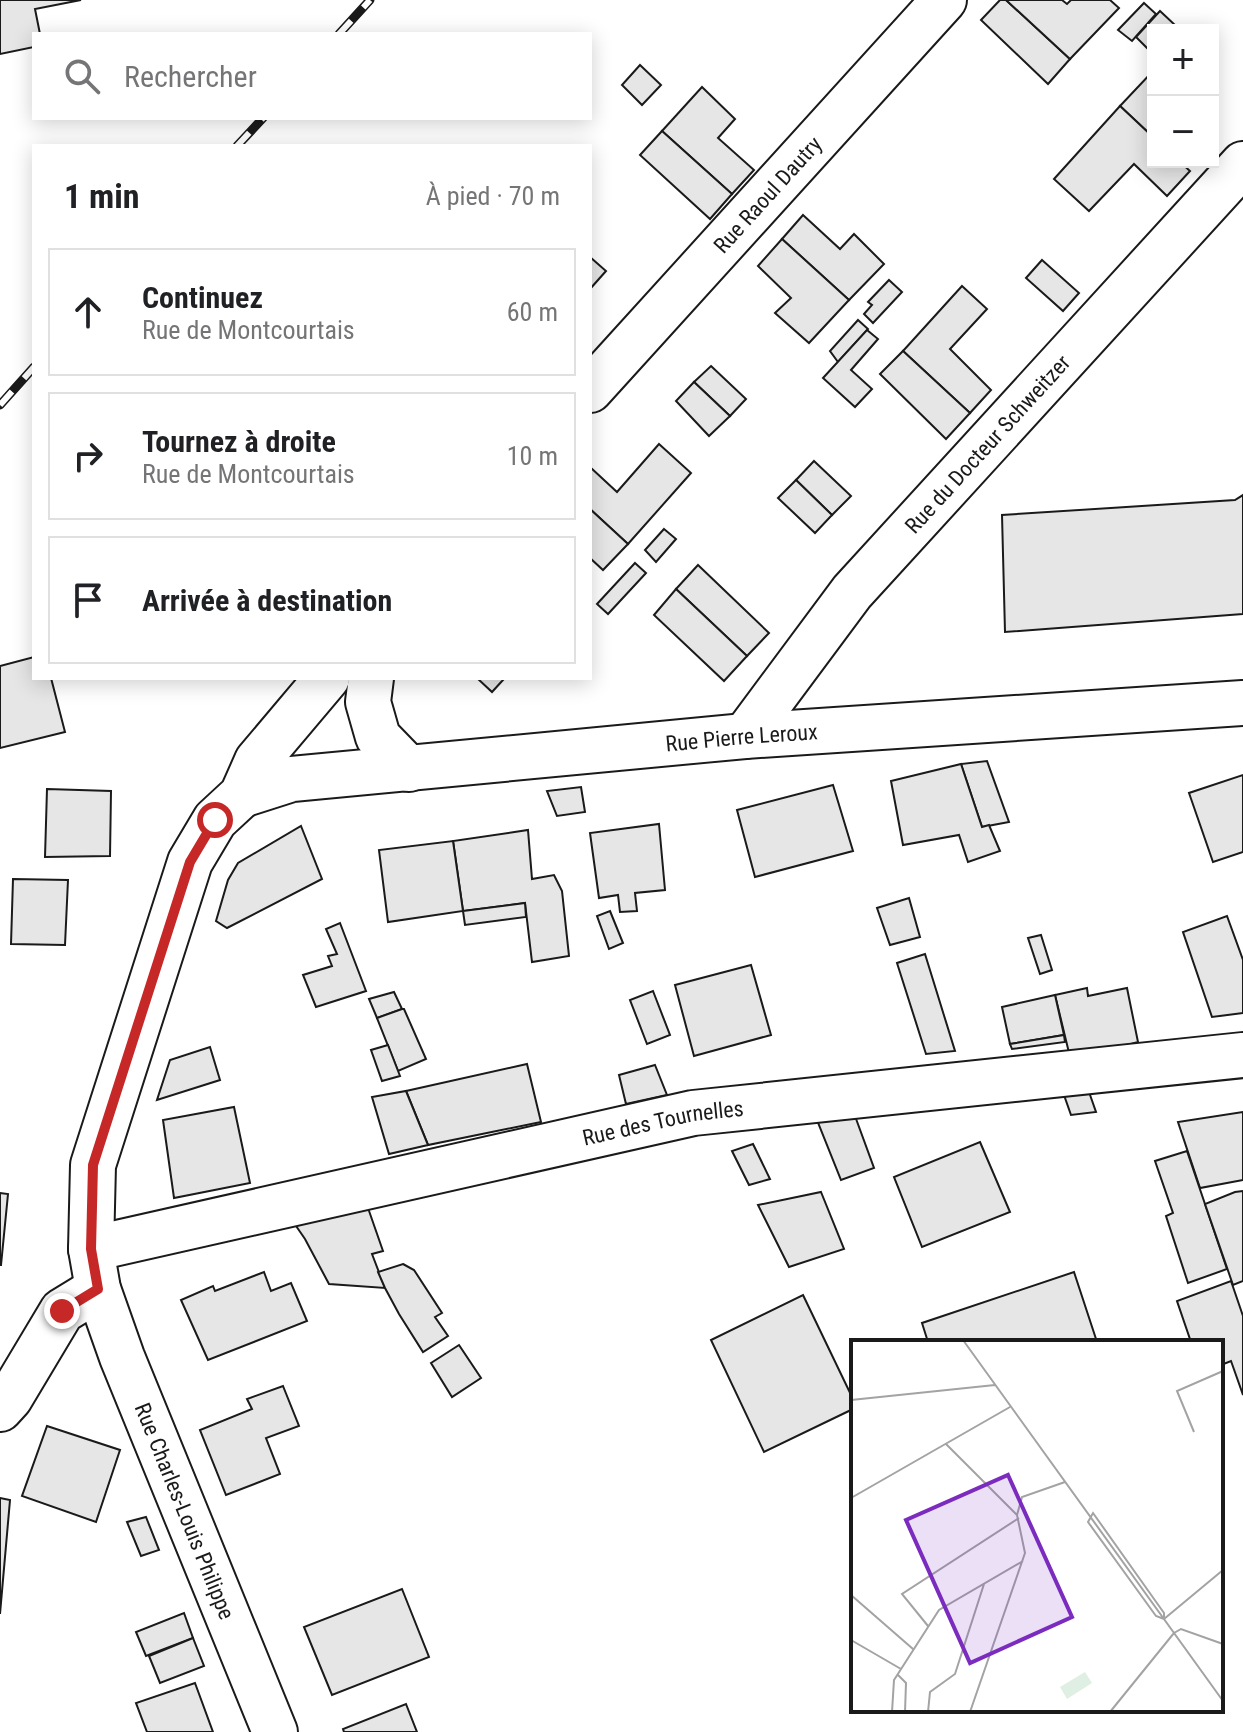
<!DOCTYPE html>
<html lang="fr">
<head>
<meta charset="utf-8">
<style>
	:root { --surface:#fff; --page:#f6f6f6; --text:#202124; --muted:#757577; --line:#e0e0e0 }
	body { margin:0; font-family:"Roboto Condensed",sans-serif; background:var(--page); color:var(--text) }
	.controls { position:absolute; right:24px; top:24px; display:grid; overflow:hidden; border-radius:0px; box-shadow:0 4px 20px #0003 }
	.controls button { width:72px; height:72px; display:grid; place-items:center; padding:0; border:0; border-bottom:2px solid var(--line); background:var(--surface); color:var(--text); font:40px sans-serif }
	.stop { position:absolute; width:24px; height:24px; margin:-18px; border:6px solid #c62828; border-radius:50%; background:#fff }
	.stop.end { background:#c62828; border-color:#fff; box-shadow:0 2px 8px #0008 }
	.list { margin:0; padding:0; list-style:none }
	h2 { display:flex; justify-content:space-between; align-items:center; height:104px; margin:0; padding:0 32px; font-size:34px }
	h2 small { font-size:26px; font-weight:400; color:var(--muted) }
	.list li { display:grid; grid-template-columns:52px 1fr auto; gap:24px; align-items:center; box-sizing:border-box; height:128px; margin:0 16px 16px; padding:0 16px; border:2px solid var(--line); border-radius:0px }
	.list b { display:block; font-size:30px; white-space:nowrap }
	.list p { margin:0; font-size:26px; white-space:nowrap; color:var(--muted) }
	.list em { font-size:26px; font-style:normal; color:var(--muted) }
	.icon { flex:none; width:44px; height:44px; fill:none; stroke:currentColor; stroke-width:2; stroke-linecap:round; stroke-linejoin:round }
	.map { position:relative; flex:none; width:1243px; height:1732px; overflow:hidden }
	.search { position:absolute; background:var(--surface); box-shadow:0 4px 20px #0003; left:32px; top:32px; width:560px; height:88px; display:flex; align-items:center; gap:20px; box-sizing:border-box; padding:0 28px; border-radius:0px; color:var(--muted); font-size:30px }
	.panel { position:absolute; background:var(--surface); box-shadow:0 4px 20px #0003; left:32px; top:144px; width:560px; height:536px; border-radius:0px }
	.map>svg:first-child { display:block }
	.building { fill:#e6e6e6; stroke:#1a1a1a; stroke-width:2 }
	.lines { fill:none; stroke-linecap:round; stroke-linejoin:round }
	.minor-casing { stroke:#1a1a1a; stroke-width:48 }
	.minor { stroke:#fff; stroke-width:44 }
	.rail-casing { stroke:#1a1a1a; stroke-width:9 }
	.rail { stroke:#fff; stroke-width:6; stroke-dasharray:18; stroke-linecap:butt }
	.route { stroke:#c62828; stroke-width:10 }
	.labels { text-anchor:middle; stroke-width:6; stroke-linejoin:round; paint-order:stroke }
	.street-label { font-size:22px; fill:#1a1a1a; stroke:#fff }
	.inset-road { fill:none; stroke:#a3a3a3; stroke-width:2 }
	.view { fill:#7b2cbf; fill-opacity:0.15; stroke:#7b2cbf; stroke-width:4 }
	.inset-edge { fill:none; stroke:#1a1a1a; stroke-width:4 }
</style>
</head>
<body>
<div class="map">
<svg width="1243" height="1732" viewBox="0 0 1243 1732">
	<rect width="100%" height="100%" fill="#fff"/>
	<g class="building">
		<polygon points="0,0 81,0 35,9 40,34 34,34 34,47 0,54"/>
		<polygon points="1000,0 1006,0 1070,59 1048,84 981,20"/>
		<polygon points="1006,0 1062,0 1067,4 1071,0 1110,0 1119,8 1070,59"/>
		<polygon points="1144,3 1156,14 1132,41 1118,30"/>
		<polygon points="1160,11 1175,25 1171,30 1153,30 1153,48 1150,51 1136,37"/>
		<polygon points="640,65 661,85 642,105 622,85"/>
		<polygon points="1153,71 1153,137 1120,106"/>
		<polygon points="702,87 735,119 718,138 754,170 732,194 662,131"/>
		<polygon points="1120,106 1153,137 1153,162 1180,162 1190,171 1167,196 1134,164 1089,211 1054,179"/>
		<polygon points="662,131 732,194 710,219 640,155"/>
		<polygon points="803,215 840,249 854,234 884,264 849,300 782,239"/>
		<polygon points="782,239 849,300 809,343 775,313 791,298 758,266"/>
		<polygon points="590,257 606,271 590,289"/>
		<polygon points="1042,260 1079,293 1063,311 1026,278"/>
		<polygon points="889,280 902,292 873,323 864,314 872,305 868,302"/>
		<polygon points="962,286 987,309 950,349 991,390 970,413 903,351"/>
		<polygon points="858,320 868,329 838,362 830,351"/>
		<polygon points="867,330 878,339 851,370 872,389 855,407 823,378"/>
		<polygon points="903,351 970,413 946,439 880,374"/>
		<polygon points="711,366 746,399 730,416 694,382"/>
		<polygon points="694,382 730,416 709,436 676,401"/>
		<polygon points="659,444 691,473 628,544 590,509 590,467 617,492"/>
		<polygon points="814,461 851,496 832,515 796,480"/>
		<polygon points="796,480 832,515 815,533 778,498"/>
		<polygon points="1243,495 1243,614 1005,632 1002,515 1235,500"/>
		<polygon points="590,509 628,544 603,570 590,558"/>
		<polygon points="664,529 676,539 656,562 645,550"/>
		<polygon points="635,563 646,573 608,614 597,604"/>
		<polygon points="698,565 769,633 747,656 676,589"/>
		<polygon points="676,589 747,656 724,681 654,615"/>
		<polygon points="34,657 34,678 51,678 65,732 0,748 0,666"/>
		<polygon points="477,678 501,678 503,680 492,692"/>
		<polygon points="987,761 1009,822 982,827 961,764"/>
		<polygon points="961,764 982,827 989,825 1000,851 968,862 959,835 903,845 891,781"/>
		<polygon points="1243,775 1243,852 1213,862 1189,793"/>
		<polygon points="833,785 853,851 755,877 737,810"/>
		<polygon points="581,787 585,812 557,816 547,791"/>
		<polygon points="47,789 111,791 110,856 45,857"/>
		<polygon points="659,824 665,890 635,893 637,911 620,912 618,895 599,898 590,833"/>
		<polygon points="301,826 322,879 227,928 216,921 228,880 238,863"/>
		<polygon points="528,830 532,879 554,875 562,891 569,956 532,962 525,903 463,911 453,841"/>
		<polygon points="453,841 463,911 388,922 379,850"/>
		<polygon points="13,879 68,880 65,945 11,944"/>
		<polygon points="909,898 920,937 890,945 877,908"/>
		<polygon points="525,903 526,917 465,925 463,911"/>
		<polygon points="610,911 623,943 609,949 597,916"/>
		<polygon points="1227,916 1243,960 1243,1013 1212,1017 1183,932"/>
		<polygon points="340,923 366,991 316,1007 303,975 332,966 328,956 337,954 326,929"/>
		<polygon points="1041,935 1052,970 1040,974 1028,938"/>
		<polygon points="925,954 955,1051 926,1054 897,963"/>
		<polygon points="751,965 771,1035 694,1056 675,985"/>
		<polygon points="1087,988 1088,996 1127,988 1138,1042 1071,1061 1055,995"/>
		<polygon points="653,991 670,1035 647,1044 630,1000"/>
		<polygon points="394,992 402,1009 377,1018 369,999"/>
		<polygon points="1055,995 1064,1035 1010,1044 1002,1007"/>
		<polygon points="402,1009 404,1009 426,1059 398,1071 377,1018"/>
		<polygon points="1064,1035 1065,1042 1012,1049 1010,1044"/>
		<polygon points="388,1045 400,1076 382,1081 371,1050"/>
		<polygon points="210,1047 220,1080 157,1100 170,1060"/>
		<polygon points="527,1064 541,1122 428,1145 406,1091"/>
		<polygon points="655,1065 667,1095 626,1104 619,1075"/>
		<polygon points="406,1091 428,1145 389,1154 372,1097"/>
		<polygon points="1089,1092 1096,1112 1071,1115 1064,1095"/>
		<polygon points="234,1107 250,1183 174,1198 163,1120"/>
		<polygon points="1243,1112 1243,1180 1200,1188 1178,1122"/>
		<polygon points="855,1116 874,1168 841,1180 817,1120"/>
		<polygon points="980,1142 1010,1212 922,1247 894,1177"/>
		<polygon points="753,1144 770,1179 749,1185 732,1151"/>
		<polygon points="1187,1151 1227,1269 1188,1283 1166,1216 1173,1213 1155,1161"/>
		<polygon points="1243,1191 1243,1281 1233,1285 1205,1204 1235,1192"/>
		<polygon points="821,1192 844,1249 789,1267 758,1205"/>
		<polygon points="0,1193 8,1194 1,1265 0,1265"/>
		<polygon points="368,1208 383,1251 372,1254 385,1288 329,1284 305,1239 294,1223"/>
		<polygon points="403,1264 414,1270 442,1313 435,1317 448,1336 423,1352 399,1314 385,1288 378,1272"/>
		<polygon points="264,1272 271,1291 291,1283 307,1321 208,1360 181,1300 213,1286 215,1291"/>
		<polygon points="1074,1272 1097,1342 928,1342 922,1323"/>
		<polygon points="1231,1281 1243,1316 1243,1395 1231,1361 1221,1365 1221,1342 1191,1342 1177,1301"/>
		<polygon points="803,1295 853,1399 853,1409 764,1452 711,1340"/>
		<polygon points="459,1345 481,1378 452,1397 431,1363"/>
		<polygon points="283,1386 299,1426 266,1438 280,1474 226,1495 200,1430 252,1409 247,1399"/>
		<polygon points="47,1426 120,1450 96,1522 22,1496"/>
		<polygon points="0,1498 10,1500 0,1614"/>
		<polygon points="146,1517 159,1550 141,1556 127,1522"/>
		<polygon points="402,1589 429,1657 332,1695 304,1627"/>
		<polygon points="184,1613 193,1638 146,1656 136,1632"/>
		<polygon points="193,1638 204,1666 160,1683 149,1656"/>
		<polygon points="195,1683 213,1732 147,1732 136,1703"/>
		<polygon points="406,1704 417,1732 344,1732 343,1729"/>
	</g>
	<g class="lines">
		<defs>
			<g id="minor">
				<path id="s1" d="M590 390 944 0"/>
				<polyline points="371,678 368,702 378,737 409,769"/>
				<path id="s2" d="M745 736 852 592 1243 164"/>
				<path id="s3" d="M242 795 292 779 745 736 1243 703"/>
				<path id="s4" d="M91 1249 693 1113 1243 1055"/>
				<polyline points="0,1409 10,1398 62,1311 98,1289"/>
				<polyline points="275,1732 122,1357 98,1289 91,1249 93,1165 190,862 215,820 242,795 257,761 327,678"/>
			</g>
		</defs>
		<use href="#minor" class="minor-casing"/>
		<use href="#minor" class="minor"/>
		<defs>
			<g id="rail">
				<polyline points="339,34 370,0"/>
				<polyline points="237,146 263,118"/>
				<polyline points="0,405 34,367"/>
			</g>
		</defs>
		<use href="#rail" class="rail-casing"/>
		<use href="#rail" class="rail"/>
	</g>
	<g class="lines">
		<polyline class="route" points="62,1311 98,1289 91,1249 93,1165 190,862 215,820"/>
	</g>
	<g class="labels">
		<g class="street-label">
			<text dy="8" stroke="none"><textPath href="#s1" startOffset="264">Rue Raoul Dautry</textPath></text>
			<text dy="8" stroke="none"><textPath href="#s2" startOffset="380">Rue du Docteur Schweitzer</textPath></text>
			<text dy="8" stroke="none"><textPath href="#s3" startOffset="504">Rue Pierre Leroux</textPath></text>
			<text dy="8" stroke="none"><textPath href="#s4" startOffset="586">Rue des Tournelles</textPath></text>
			<text transform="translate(185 1511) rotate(68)" y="8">Rue Charles-Louis Philippe</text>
		</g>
	</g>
	<g transform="translate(851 1340)">
		<rect width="372" height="372" fill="#fff"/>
		<path d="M234 332 241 343 216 359 209 347Z" fill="#e0efe3"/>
		<path class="inset-road" d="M112 0 372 361M0 60 144 45M343 92 326 51 372 31M95 104 166 175 174 213 119 372M0 158 159 67M242 173 313 273V279L305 276 237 182ZM166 175 171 157 214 142M0 255 62 309M313 279 372 230M77 286 51 254 168 178M323 293 330 289 372 304M0 300 50 329M46 334 55 343 54 372M41 372 43 340 88 270 172 221M77 372 79 352 104 334 133 244M259 372 323 293"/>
		<path class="view" d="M157 135 221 277 119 323 55 180Z"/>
		<rect width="372" height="372" class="inset-edge"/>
	</g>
</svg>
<div class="controls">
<button>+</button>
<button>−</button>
</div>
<div class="stop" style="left:215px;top:820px"></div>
<div class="stop end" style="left:62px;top:1311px"></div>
<div class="search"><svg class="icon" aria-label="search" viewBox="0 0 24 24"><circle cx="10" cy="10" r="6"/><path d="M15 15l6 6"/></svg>Rechercher</div>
<section class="panel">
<h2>1 min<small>À pied · 70 m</small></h2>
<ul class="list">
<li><svg class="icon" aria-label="ahead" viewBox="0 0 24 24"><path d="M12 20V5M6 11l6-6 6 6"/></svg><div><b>Continuez</b><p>Rue de Montcourtais</p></div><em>60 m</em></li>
<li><svg class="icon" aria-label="right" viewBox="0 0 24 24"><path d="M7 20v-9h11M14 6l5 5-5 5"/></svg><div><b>Tournez à droite</b><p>Rue de Montcourtais</p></div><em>10 m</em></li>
<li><svg class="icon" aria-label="arrive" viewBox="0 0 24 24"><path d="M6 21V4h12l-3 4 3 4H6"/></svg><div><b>Arrivée à destination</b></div></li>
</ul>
</section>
</div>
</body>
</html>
